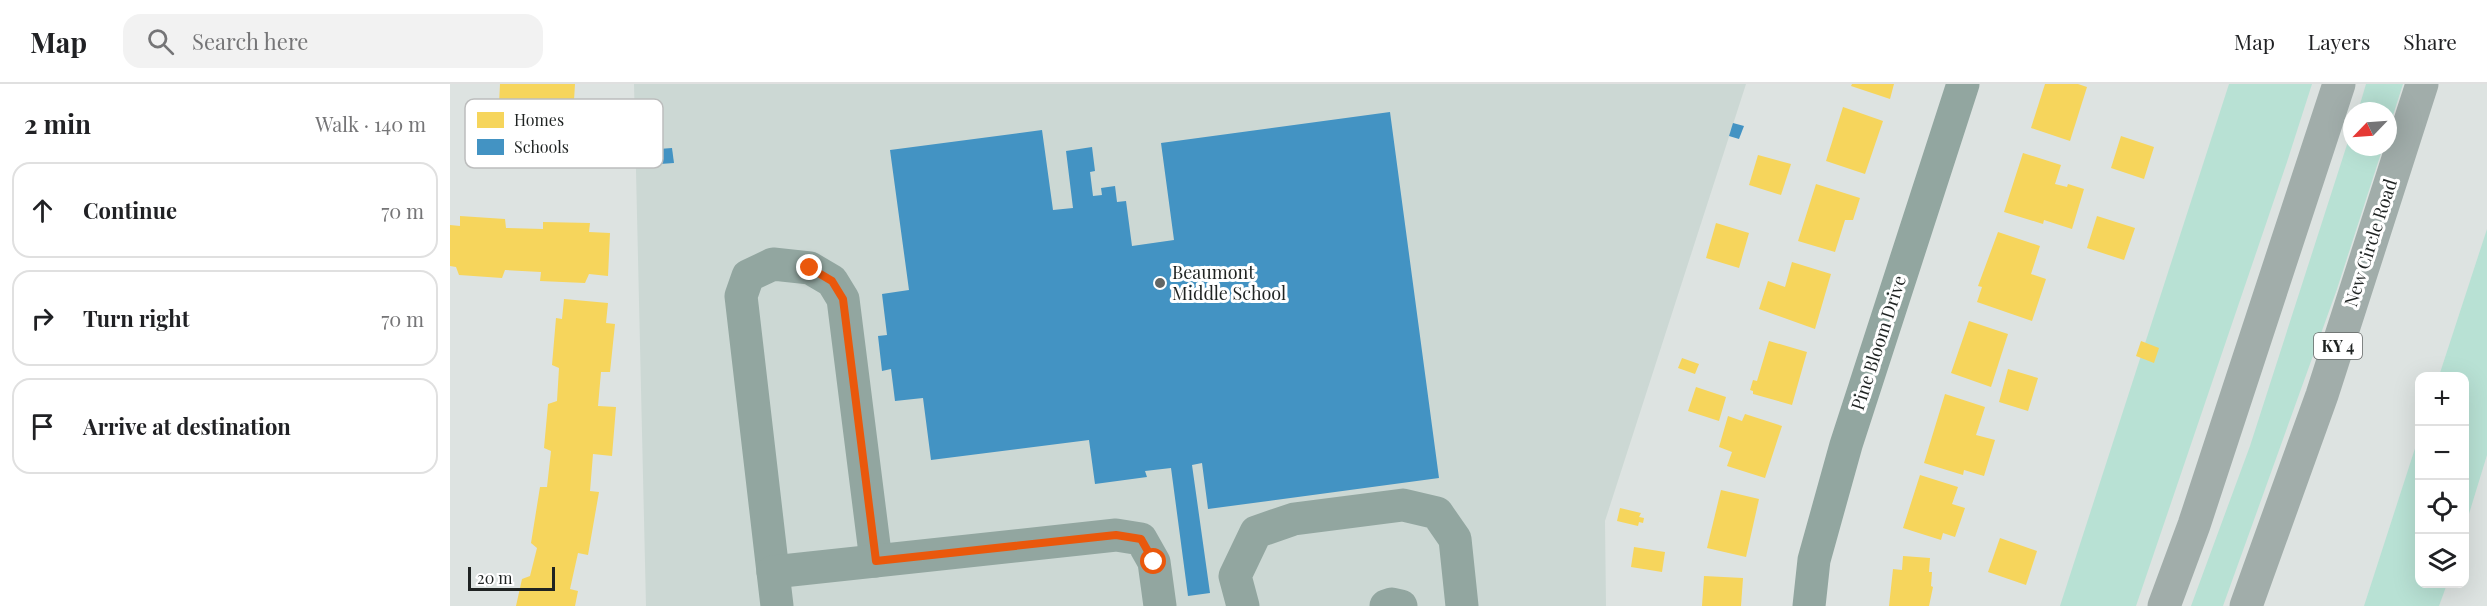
<!DOCTYPE html>
<html lang="en">
<head>
<meta charset="utf-8">
<style>
	:root { --surface:#fff; --page:#f2f2f2; --text:#202124; --muted:#757577; --line:#e0e0e0 }
	body { margin:0; font-family:"Playfair Display",serif; background:var(--page); color:var(--text) }
	.controls { position:absolute; right:18px; bottom:18px; display:grid; overflow:hidden; border-radius:12px; box-shadow:0 6px 24px #0002 }
	.controls button { width:54px; height:54px; display:grid; place-items:center; padding:0; border:0; border-bottom:2px solid var(--line); background:var(--surface); color:var(--text); font:30px sans-serif }
	.compass { position:absolute; left:1893px; top:18px; width:54px; height:54px; border-radius:50%; background:var(--surface); box-shadow:0 6px 24px #0002; rotate:245deg }
	.scale { position:absolute; left:18px; bottom:15px; width:87px; box-sizing:border-box; padding-left:6px; border:3px solid #1f2322; border-top:0; font-size:16px; line-height:21px; white-space:nowrap; color:#1f2322; -webkit-text-stroke:4px #fff; paint-order:stroke }
	.stop { position:absolute; width:18px; height:18px; margin:-14px; border:4px solid #ea580c; border-radius:50%; background:#fff }
	.stop.end { background:#ea580c; border-color:#fff; box-shadow:0 2px 6px #0008 }
	.list { margin:0; padding:0; list-style:none }
	h2 { display:flex; justify-content:space-between; align-items:center; height:78px; margin:0; padding:0 24px; font-size:26px }
	h2 small { font-size:20px; font-weight:400; color:var(--muted) }
	.list li { display:grid; grid-template-columns:39px 1fr auto; gap:18px; align-items:center; box-sizing:border-box; height:96px; margin:0 12px 12px; padding:0 12px; border:2px solid var(--line); border-radius:18px }
	.list b { display:block; font-size:22px; white-space:nowrap }
	.list em { font-size:20px; font-style:normal; color:var(--muted) }
	.icon { flex:none; width:33px; height:33px; fill:none; stroke:currentColor; stroke-width:2; stroke-linecap:round; stroke-linejoin:round }
	.map { position:relative; flex:none; width:2037px; height:522px; overflow:hidden }
	header { display:flex; align-items:center; gap:36px; box-sizing:border-box; height:84px; padding:0 30px; background:var(--surface); border-bottom:2px solid var(--line) }
	header strong { font-size:28px }
	nav { display:flex; gap:33px; margin-inline-start:auto; font-size:21px }
	.search { width:420px; height:54px; background:var(--page); display:flex; align-items:center; gap:15px; box-sizing:border-box; padding:0 21px; border-radius:18px; color:var(--muted); font-size:22px }
	main { display:flex }
	aside { flex:1; background:var(--surface) }
	.map>svg:first-child { display:block }
	.built { fill:#ccd8d4 }
	.green { fill:#b8e1d4 }
	.homes { fill:#f6d55c }
	.schools { fill:#4393c3 }
	.lines { fill:none; stroke-linecap:round; stroke-linejoin:round }
	.minor { stroke:#92a6a0; stroke-width:33 }
	.highway { stroke:#a1adaa; stroke-width:33 }
	.route { stroke:#ea580c; stroke-width:8 }
	.poi-dot { fill:#626665; stroke:#fff; stroke-width:2 }
	.labels { text-anchor:middle; stroke-width:6; stroke-linejoin:round; paint-order:stroke }
	.shield { fill:#fff; stroke:#626564; stroke-width:1.5 }
	.shield-label { font-size:16px; font-weight:bold; fill:#1f2322 }
	.street-label { font-size:18px; fill:#1f2322; stroke:#fff }
	.poi-label { font-size:18px; fill:#1f2322; stroke:#fff; text-anchor:start }
	.key { fill:#fff; stroke:#bcbdbd; stroke-width:1.5 }
	.key-label { font-size:16px; fill:#1f2322 }
</style>
</head>
<body>
<header>
<strong>Map</strong>
<div class="search"><svg class="icon" aria-label="search" viewBox="0 0 24 24"><circle cx="10" cy="10" r="6"/><path d="M15 15l6 6"/></svg>Search here</div>
<nav><a>Map</a><a>Layers</a><a>Share</a></nav>
</header>
<main>
<aside>
<h2>2 min<small>Walk · 140 m</small></h2>
<ul class="list">
<li><svg class="icon" aria-label="ahead" viewBox="0 0 24 24"><path d="M12 20V5M6 11l6-6 6 6"/></svg><div><b>Continue</b></div><em>70 m</em></li>
<li><svg class="icon" aria-label="right" viewBox="0 0 24 24"><path d="M7 20v-9h11M14 6l5 5-5 5"/></svg><div><b>Turn right</b></div><em>70 m</em></li>
<li><svg class="icon" aria-label="arrive" viewBox="0 0 24 24"><path d="M6 21V4h12l-3 4 3 4H6"/></svg><div><b>Arrive at destination</b></div></li>
</ul>
</aside>
<div class="map">
<svg width="2037" height="522" viewBox="0 0 2037 522">
	<rect width="100%" height="100%" fill="#dde3e1"/>
	<polygon class="built" points="184,0 1296,0 1155,437 1156,522 196,522"/>
	<g class="green">
		<polygon points="1779,0 1862,0 1837,78 1686,522 1610,522"/>
		<polygon points="1916,0 1953,0 1938,47 1938,27 1908,27"/>
		<polygon points="1902,45 1902,63 1933,63 1887,205 1773,522 1741,522 1800,362"/>
		<polygon points="2037,145 2037,371 2015,443 2014,292 1989,292"/>
		<polygon points="1969,352 1970,500 1997,500 1989,522 1914,522"/>
	</g>
	<g class="homes">
		<polygon points="50,0 125,0 121,66 111,66 110,78 56,75 57,61 47,61"/>
		<polygon points="1402,0 1444,0 1440,15 1401,2"/>
		<polygon points="1595,0 1628,0 1637,3 1620,57 1581,44"/>
		<polygon points="1393,23 1433,37 1415,90 1376,77"/>
		<polygon points="1671,52 1704,63 1694,95 1661,84"/>
		<polygon points="1573,69 1611,81 1605,100 1617,103 1618,100 1634,105 1622,145 1594,136 1593,140 1554,128"/>
		<polygon points="1308,71 1341,80 1331,111 1299,101"/>
		<polygon points="1366,100 1410,114 1403,136 1395,136 1385,168 1348,157"/>
		<polygon points="10,132 55,135 56,144 93,145 93,138 140,139 139,148 160,149 158,192 139,190 135,199 90,197 91,188 55,186 52,194 9,191 6,183 0,182 0,141 10,142"/>
		<polygon points="1647,132 1685,144 1674,176 1637,164"/>
		<polygon points="1266,139 1299,149 1289,184 1256,174"/>
		<polygon points="1548,148 1590,162 1581,190 1596,195 1582,237 1527,218 1532,203 1528,202"/>
		<polygon points="1342,178 1381,190 1365,245 1309,225 1318,197 1335,203"/>
		<polygon points="114,215 158,219 156,239 165,240 160,288 151,288 148,322 166,323 162,372 143,370 140,407 149,408 138,471 128,469 120,505 128,507 125,522 66,522 72,495 80,492 87,464 81,459 90,403 97,403 101,367 94,364 98,320 107,317 109,284 102,281 106,234 112,235"/>
		<polygon points="1519,237 1558,250 1541,303 1501,289"/>
		<polygon points="1319,257 1357,268 1342,321 1303,310 1303,307 1300,306 1303,296 1307,297"/>
		<polygon points="1691,257 1709,264 1704,279 1686,272"/>
		<polygon points="1232,274 1249,280 1245,290 1228,284"/>
		<polygon points="1558,285 1588,294 1578,327 1549,318"/>
		<polygon points="1246,303 1276,313 1269,337 1238,327"/>
		<polygon points="1495,310 1535,323 1526,351 1545,356 1534,392 1514,386 1513,391 1474,379"/>
		<polygon points="1295,330 1332,342 1315,394 1277,382 1282,368 1269,363 1278,332 1292,337"/>
		<polygon points="1470,391 1508,403 1502,420 1515,424 1505,453 1493,449 1491,456 1453,444"/>
		<polygon points="1271,406 1309,415 1296,473 1257,464"/>
		<polygon points="1170,424 1191,429 1189,433 1194,434 1193,439 1189,438 1188,442 1167,437"/>
		<polygon points="1550,454 1587,467 1576,501 1538,488"/>
		<polygon points="1184,463 1215,468 1212,488 1181,483"/>
		<polygon points="1453,472 1480,474 1479,488 1482,488 1481,502 1483,503 1479,522 1439,522 1443,485 1452,486"/>
		<polygon points="1254,492 1293,494 1291,522 1252,522"/>
	</g>
	<g class="schools">
		<polygon points="940,28 989,394 758,425 752,379 742,381 760,509 738,512 721,384 695,387 697,393 645,400 639,356 481,376 473,314 445,317 441,285 432,287 428,252 437,251 432,210 459,206 440,66 592,46 603,126 623,124 616,67 642,63 645,87 640,88 643,112 652,111 651,104 665,102 667,118 676,117 682,162 724,156 711,59"/>
		<polygon points="1283,39 1294,42 1289,55 1279,52"/>
		<polygon points="222,64 224,79 210,80 209,65"/>
	</g>
	<g class="lines">
		<g class="minor">
			<polyline points="323,488 291,212 298,192 323,180 360,184 382,197 393,215 426,477"/>
			<polyline points="327,522 323,488 666,451 691,455 704,478 710,522"/>
			<polyline points="793,522 785,492 806,448 844,435 953,421 987,429 1005,455 1012,522"/>
			<polyline points="936,522 942,520 951,522"/>
			<polyline points="1359,522 1364,476 1396,361 1513,0"/>
		</g>
		<g class="highway">
			<polyline points="1714,522 1744,441 1889,0"/>
			<polyline points="1796,522 1872,311 1972,0"/>
		</g>
	</g>
	<g class="lines">
		<polyline class="route" points="360,184 382,197 393,215 426,477 666,451 691,455 704,478"/>
	</g>
	<circle class="poi-dot" cx="710" cy="199" r="6"/>
	<g class="labels">
		<rect class="shield" x="1864" y="249" width="48" height="26" rx="4.5"/>
		<g class="shield-label">
			<text x="1888" y="268">KY 4</text>
		</g>
		<g class="street-label">
			<text transform="translate(1921 159) rotate(-72)" y="6">New Circle Road</text>
			<text transform="translate(1429 259) rotate(-72)" y="6">Pine Bloom Drive</text>
		</g>
		<g class="poi-label">
			<text x="722" y="195">Beaumont<tspan x="722" dy="21">Middle School</tspan></text>
		</g>
	</g>
	<rect x="15" y="15" width="198" height="69" rx="9" class="key"/>
	<rect x="27" y="28" width="27" height="16" fill="#f6d55c"/>
	<rect x="27" y="55" width="27" height="16" fill="#4393c3"/>
	<g class="key-label">
		<text x="64" y="42">Homes</text>
		<text x="64" y="69">Schools</text>
	</g>
</svg>
<div class="controls">
<button>+</button>
<button>−</button>
<button><svg class="icon" aria-label="locate" viewBox="0 0 24 24"><circle cx="12" cy="12" r="6"/><path d="M12 2v4M12 18v4M2 12h4M18 12h4"/></svg></button>
<button><svg class="icon" aria-label="layers" viewBox="0 0 24 24"><path d="M12 4l9 5-9 5-9-5zM3 14l9 5 9-5"/></svg></button>
</div>
<svg class="compass" viewBox="-18 -18 36 36"><path d="M0-13l5 13h-10z" fill="#e53935"/><path d="M0 13l5-13h-10z" fill="#757577"/></svg>
<div class="scale">20 m</div>
<div class="stop" style="left:704px;top:478px"></div>
<div class="stop end" style="left:360px;top:184px"></div>
</div>
</main>
</body>
</html>
